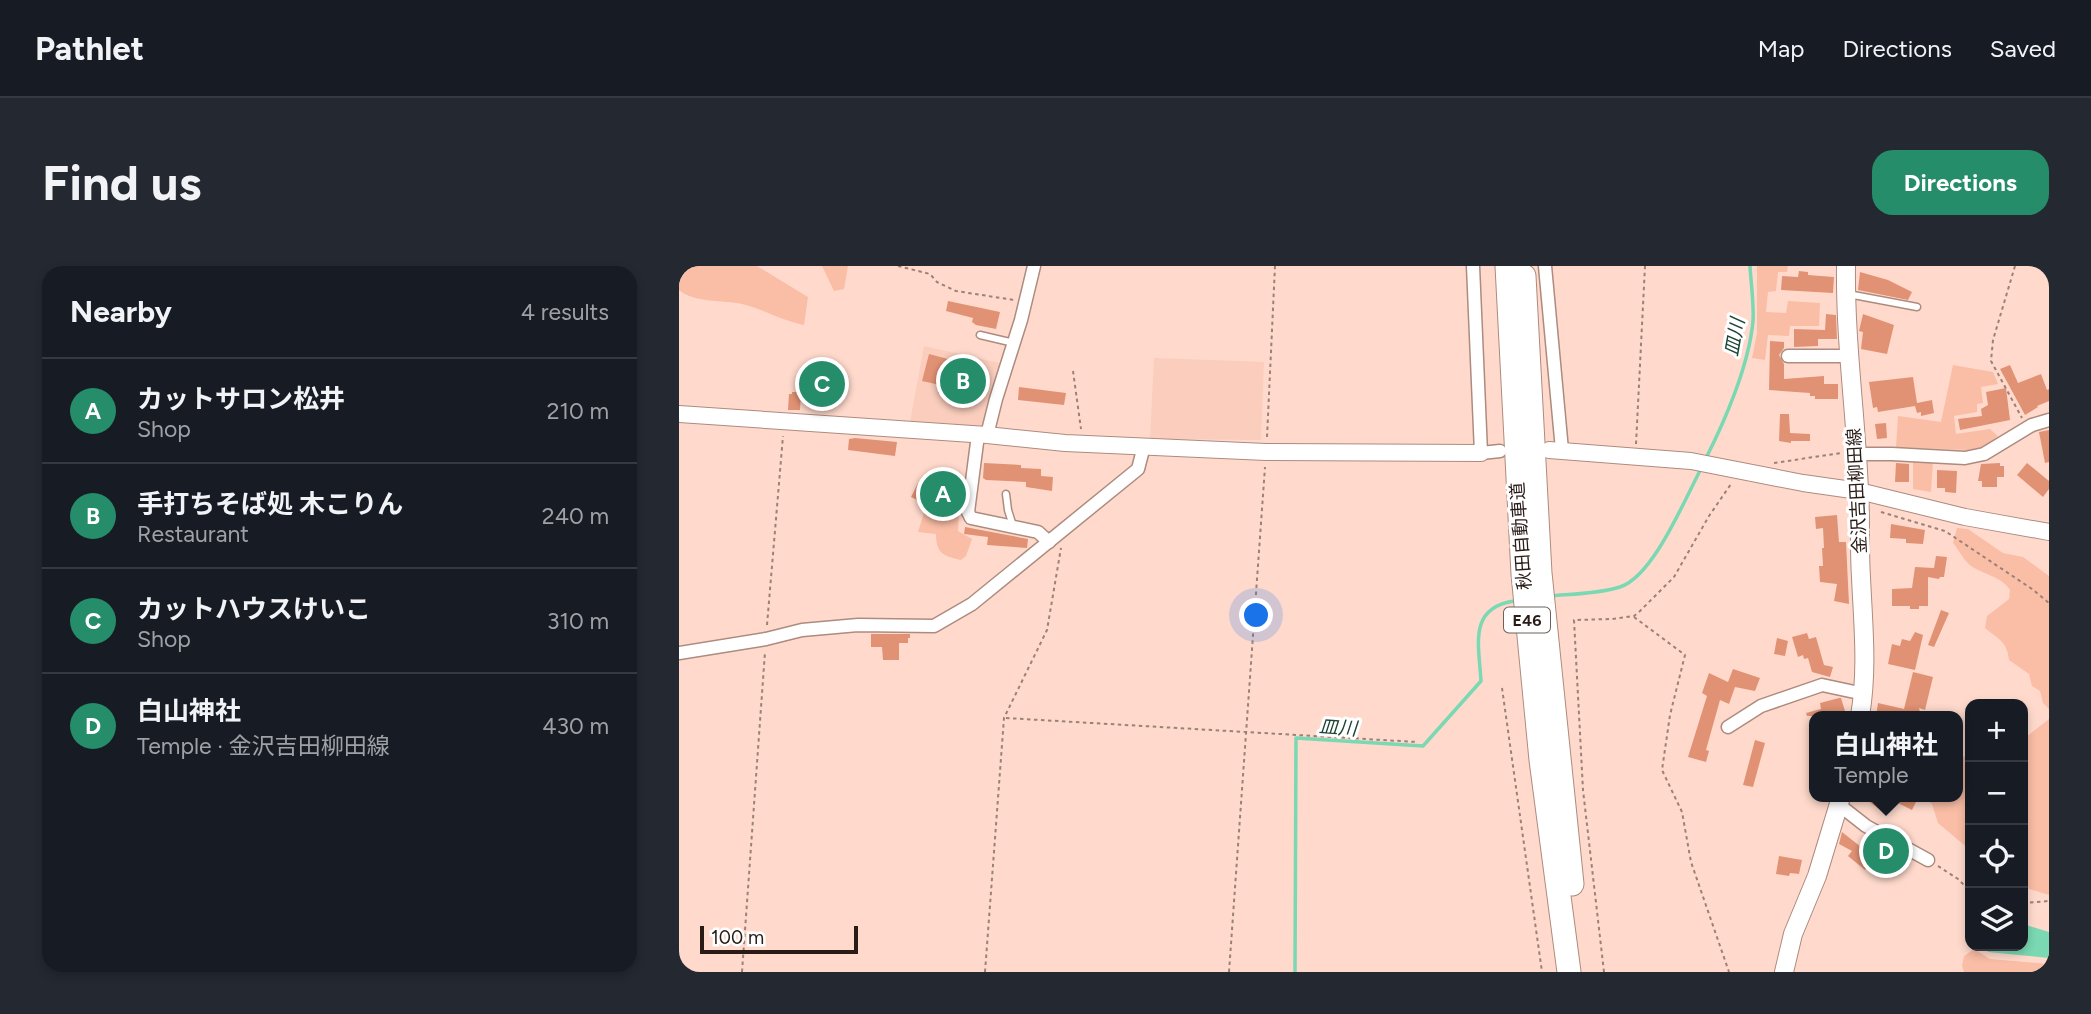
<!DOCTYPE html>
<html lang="en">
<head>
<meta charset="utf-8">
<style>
	:root { --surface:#171b24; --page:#242831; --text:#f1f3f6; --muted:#9ea1a6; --line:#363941; --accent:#258d6a }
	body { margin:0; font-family:Figtree,"Noto Sans JP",sans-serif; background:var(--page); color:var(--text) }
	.controls { position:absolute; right:21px; bottom:21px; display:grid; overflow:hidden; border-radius:14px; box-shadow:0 4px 10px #0003 }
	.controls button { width:63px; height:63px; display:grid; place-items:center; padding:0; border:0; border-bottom:2px solid var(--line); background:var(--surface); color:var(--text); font:35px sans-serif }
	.scale { position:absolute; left:21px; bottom:18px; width:158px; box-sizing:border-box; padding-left:7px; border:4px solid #291c17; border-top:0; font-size:19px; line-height:24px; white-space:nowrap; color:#291c17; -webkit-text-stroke:5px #fff; paint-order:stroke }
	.you { position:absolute; left:578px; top:350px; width:24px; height:24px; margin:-18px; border:5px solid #fff; border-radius:50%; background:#1a73e8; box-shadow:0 0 0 10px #1a73e833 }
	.badge { display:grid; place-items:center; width:46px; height:46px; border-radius:50%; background:var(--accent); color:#fff; font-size:23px; font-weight:700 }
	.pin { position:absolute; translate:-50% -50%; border:4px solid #fff; box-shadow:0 2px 7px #0006 }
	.popup { position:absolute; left:1130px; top:445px; width:154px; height:91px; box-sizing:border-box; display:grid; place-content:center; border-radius:14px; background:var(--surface); filter:drop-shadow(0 2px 5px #0005); font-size:23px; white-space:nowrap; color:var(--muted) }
	.popup b { font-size:26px; color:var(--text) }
	.popup::after { content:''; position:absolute; left:50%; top:100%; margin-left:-14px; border:14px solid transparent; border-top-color:var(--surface) }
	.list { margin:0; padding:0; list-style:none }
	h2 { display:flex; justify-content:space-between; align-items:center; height:91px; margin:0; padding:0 28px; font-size:30px }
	h2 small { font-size:23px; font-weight:400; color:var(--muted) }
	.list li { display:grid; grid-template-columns:46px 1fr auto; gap:21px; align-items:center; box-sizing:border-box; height:105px; padding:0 28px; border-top:2px solid var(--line) }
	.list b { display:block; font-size:26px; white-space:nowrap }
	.list p { margin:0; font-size:23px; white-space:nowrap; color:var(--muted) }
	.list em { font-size:23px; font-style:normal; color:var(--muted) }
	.icon { flex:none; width:38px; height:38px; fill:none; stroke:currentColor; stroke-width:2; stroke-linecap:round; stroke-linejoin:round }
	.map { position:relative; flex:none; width:1370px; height:706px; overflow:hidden; border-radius:21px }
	header { display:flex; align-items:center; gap:42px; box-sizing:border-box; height:98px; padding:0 35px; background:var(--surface); border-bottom:2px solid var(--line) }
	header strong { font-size:33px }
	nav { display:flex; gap:38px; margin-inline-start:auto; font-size:24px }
	.intro { display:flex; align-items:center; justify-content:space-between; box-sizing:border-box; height:168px; padding:0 42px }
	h1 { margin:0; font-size:49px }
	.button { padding:18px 32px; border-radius:21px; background:var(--accent); color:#fff; font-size:24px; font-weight:700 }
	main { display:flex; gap:42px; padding:0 42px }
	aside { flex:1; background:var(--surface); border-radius:21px; box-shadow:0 4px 10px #0003 }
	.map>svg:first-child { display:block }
	.built { fill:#facdbd }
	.green { fill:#fabda5 }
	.water { fill:#7ad8b2 }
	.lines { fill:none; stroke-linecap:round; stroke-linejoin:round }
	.stream { stroke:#7ad8b2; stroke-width:3.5 }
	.building { fill:#e19274 }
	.service-casing { stroke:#ad8b7e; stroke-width:9 }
	.minor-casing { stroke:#ad8b7e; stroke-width:15 }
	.tertiary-casing { stroke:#ad8b7e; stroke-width:18 }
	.secondary-casing { stroke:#ad8b7e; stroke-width:20 }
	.motorway-casing { stroke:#ad8b7e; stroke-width:25 }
	.path { stroke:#9b8177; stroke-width:2; stroke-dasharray:3.5 3.5; stroke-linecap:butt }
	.service { stroke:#fff; stroke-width:6 }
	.minor { stroke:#fff; stroke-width:12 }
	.tertiary { stroke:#fff; stroke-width:16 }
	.secondary { stroke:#fff; stroke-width:18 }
	.motorway { stroke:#fff; stroke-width:23 }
	.labels { text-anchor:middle; stroke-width:6; stroke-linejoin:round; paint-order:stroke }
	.shield { fill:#fff; stroke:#69605d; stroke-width:2 }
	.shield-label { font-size:16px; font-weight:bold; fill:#291c17 }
	.street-label { font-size:18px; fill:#291c17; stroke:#fff }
	.water-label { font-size:19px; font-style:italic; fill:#1c4535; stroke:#fff }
</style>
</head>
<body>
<header>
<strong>Pathlet</strong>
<nav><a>Map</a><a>Directions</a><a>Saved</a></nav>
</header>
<div class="intro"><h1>Find us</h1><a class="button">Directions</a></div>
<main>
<aside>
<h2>Nearby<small>4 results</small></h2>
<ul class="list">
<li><span class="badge">A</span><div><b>カットサロン松井</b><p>Shop</p></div><em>210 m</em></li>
<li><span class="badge">B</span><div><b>手打ちそば処 木こりん</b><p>Restaurant</p></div><em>240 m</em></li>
<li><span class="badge">C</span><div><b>カットハウスけいこ</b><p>Shop</p></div><em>310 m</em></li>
<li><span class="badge">D</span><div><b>白山神社</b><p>Temple · 金沢吉田柳田線</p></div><em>430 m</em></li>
</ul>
</aside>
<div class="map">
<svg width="1370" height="706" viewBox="0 0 1370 706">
	<rect width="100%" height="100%" fill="#ffdacc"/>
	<g class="built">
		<polygon points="245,80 325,98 305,164 231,156"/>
		<polygon points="475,92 585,96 582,174 471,173"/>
	</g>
	<g class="green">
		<path d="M0 0H78L129 31 125 59C103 55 84 43 63 38 44 34 15 37 0 24Z"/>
		<polygon points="143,0 169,0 165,23 155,25"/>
		<polygon points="1078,0 1109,0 1108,6 1099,6 1097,25 1089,26 1087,46 1107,47 1109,35 1141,37 1140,60 1111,60 1110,70 1089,69 1086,94 1073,92 1078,67"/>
		<polygon points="1274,99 1314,106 1319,118 1302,121 1304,137 1298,138 1298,146 1275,150 1277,168 1311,163 1319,170 1306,181 1290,184 1217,181 1219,150 1262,156"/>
		<polygon points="1234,193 1254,195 1252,226 1234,223"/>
		<path d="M278 227 285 229 280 243 279 265 293 273 287 290 282 294C264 290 257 287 257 268L239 266 245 247 264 251Z"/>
		<path d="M1278 262 1289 263 1324 287 1344 291 1370 310V443L1364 437 1361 425 1353 420 1350 408 1330 394C1328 375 1319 373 1306 362L1308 350 1330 333 1331 324C1322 310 1305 309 1292 300 1284 294 1281 285 1274 277Z"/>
		<polygon points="1370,453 1370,629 1344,621 1344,478 1347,471"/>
		<polygon points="1291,488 1291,584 1259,557 1253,538 1243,531 1279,531 1279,493"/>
		<polygon points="1295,683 1311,693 1370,698 1370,706 1285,706 1283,700 1285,690"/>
	</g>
	<polygon class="water" points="1344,658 1370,666 1370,692 1309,686 1306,682 1307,680 1344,680"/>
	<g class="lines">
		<g class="stream">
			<path d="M1026 194C1046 155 1070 99 1074 55 1075 37 1072 18 1071 0"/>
			<path d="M870 330C892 328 919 328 941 321 975 310 1006 232 1023 201"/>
			<path d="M616 706 617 472 744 480 802 415C800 379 789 342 835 335"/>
		</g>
	</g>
	<g class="building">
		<polygon points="1120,5 1129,6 1129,9 1155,11 1154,27 1102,24 1103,10 1119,11"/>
		<polygon points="1181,6 1209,14 1233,26 1229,34 1179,24"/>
		<polygon points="269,35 321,46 317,63 297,59 293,56 294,52 267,45"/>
		<polygon points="1147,48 1157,49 1158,73 1139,73 1139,80 1115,81 1115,63 1146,64"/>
		<polygon points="1184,48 1215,59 1208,88 1182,83 1184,66 1180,65"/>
		<polygon points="1091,75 1105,76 1105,82 1100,89 1105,98 1105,113 1145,110 1145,118 1159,118 1159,133 1136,133 1136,130 1131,130 1131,127 1090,124"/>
		<polygon points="250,88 299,101 292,128 269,121 267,129 259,127 261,119 243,115"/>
		<polygon points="1331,99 1339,117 1362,108 1368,124 1370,123 1370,135 1358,140 1359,141 1346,149 1321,103"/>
		<polygon points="131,111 153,111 153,127 131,125"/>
		<polygon points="1234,111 1238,137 1253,134 1255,147 1242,150 1242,146 1238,147 1236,140 1199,146 1198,141 1194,142 1190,116"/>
		<polygon points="340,121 387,127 385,139 339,134"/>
		<polygon points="1327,122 1331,154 1281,164 1279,153 1303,150 1302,143 1309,139 1307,126"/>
		<polygon points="113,126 122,126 121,144 109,144 110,128 113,128"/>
		<polygon points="1101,148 1110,148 1111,167 1131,168 1131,175 1112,175 1112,177 1100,175"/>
		<polygon points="1207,157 1208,172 1198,173 1196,158"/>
		<polygon points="1370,164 1370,196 1366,197 1360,166"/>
		<polygon points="176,172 218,176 216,190 169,184 170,173"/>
		<polygon points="305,197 342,199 342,202 362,203 362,210 374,211 373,225 347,221 347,216 307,214 304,212"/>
		<polygon points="1217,197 1230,198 1230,216 1216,216"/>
		<polygon points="1321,197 1321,200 1325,200 1325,211 1318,211 1318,221 1303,221 1303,215 1299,215 1302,198"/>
		<polygon points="1348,197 1370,215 1370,223 1364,231 1338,209"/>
		<polygon points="1258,204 1278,205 1277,227 1266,226 1266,222 1258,222"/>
		<polygon points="268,216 276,218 264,247 232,231 239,217 251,224 253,219 265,224"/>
		<polygon points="1158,249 1160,276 1167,276 1170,338 1155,335 1158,318 1141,316 1140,300 1144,300 1143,282 1145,282 1144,262 1137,263 1136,251"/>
		<polygon points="1212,258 1246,264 1244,278 1227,277 1227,273 1211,272"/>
		<polygon points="286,261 349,273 348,282 308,279 309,271 285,268"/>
		<polygon points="1257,290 1268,291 1265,311 1261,311 1260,313 1249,311 1249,340 1240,340 1240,343 1231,343 1231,340 1213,340 1213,323 1233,322 1236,301 1255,302"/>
		<polygon points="1262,344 1270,347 1255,381 1249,379"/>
		<polygon points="1236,366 1244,369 1236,404 1209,398 1213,378 1221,380 1223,373 1231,375"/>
		<polygon points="1128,367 1130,373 1137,371 1145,399 1154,401 1151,411 1133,406 1129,392 1125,393 1124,389 1119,391 1113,371"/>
		<polygon points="192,368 231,368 231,372 229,372 229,377 220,377 220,394 204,394 203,381 192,381"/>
		<polygon points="1098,372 1109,375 1106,390 1095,388"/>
		<polygon points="1054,403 1081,412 1076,425 1056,421 1050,438 1041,434 1027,484 1030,485 1027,496 1009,491 1028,430 1023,427 1030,407 1049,416"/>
		<polygon points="1234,406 1254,411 1246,444 1240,442 1242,450 1197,450 1199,437 1225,443"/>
		<polygon points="1160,432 1162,432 1166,445 1158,447 1159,450 1128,450 1127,447 1142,443 1141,437"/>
		<polygon points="1076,474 1086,477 1074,521 1064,519"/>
		<polygon points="1184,531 1229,531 1237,536 1233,544 1213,534 1204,546"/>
		<polygon points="1163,566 1196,592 1186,604 1169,590 1173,585 1160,578"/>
		<polygon points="1100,590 1123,594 1120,608 1111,607 1110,610 1097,608"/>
	</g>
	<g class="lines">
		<defs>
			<g id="service">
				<polyline points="1169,28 1238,41"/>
				<polyline points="301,69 335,77"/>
				<polyline points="327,228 329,244 334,260"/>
			</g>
			<g id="minor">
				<polyline points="794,0 802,187 821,185"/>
				<polyline points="866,0 883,184"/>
				<polyline points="1109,90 1170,90"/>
				<polyline points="299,169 289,246 292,252 359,266 370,276"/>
				<polyline points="308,169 317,133 342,54 355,0"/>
				<polyline points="1177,188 1213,188 1286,192 1305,188 1353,159 1370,154"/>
				<polyline points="0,387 87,373 123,364 179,359 255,360 293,338 459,203 465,180"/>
				<polyline points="1049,461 1082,440 1143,419 1185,428"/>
				<polyline points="1159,538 1187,560 1249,594"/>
			</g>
			<g id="tertiary">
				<polyline points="0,148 308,169 386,177 587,186 802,187"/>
				<polyline points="870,184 1012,195 1124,217 1180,225 1286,251 1370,266"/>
			</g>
			<g id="secondary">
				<path d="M1167 0C1166 75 1177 150 1180 225 1182 254 1180 283 1182 311 1184 358 1189 403 1181 450"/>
				<polyline points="1105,706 1114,668 1138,610 1162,531"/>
			</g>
			<g id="motorway">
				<polyline points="828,0 844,308 862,494 890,706"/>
				<polyline points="845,10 861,307 893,618"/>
			</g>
		</defs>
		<use href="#service" class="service-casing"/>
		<use href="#minor" class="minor-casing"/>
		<use href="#tertiary" class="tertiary-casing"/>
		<use href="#secondary" class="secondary-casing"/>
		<use href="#motorway" class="motorway-casing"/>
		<g class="path">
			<polyline points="219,0 251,8 258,16 277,25 335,34"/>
			<polyline points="1336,0 1314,74 1312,95 1343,152"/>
			<polyline points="394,105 402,163"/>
			<polyline points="588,171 596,0"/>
			<polyline points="957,178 966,0"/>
			<polyline points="1095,197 1162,187"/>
			<polyline points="1202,246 1266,265 1353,323 1370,337"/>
			<polyline points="955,351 1006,389 991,449 983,504 1003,546 1012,596 1050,706"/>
			<polyline points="88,359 104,170"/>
			<polyline points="823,422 863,706"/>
			<polyline points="327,452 738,476"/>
			<polyline points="1259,600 1279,613 1291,625"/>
			<polyline points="1344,637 1370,635"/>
			<polyline points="63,706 86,386"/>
			<polyline points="306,706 325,452 368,364 382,282"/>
			<polyline points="550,706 586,201"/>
			<polyline points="925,706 904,524 895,354 933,353 955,350 961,345 995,311 1030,250 1052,218"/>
		</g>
		<use href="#service" class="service"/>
		<use href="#minor" class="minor"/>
		<use href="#tertiary" class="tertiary"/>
		<use href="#secondary" class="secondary"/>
		<use href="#motorway" class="motorway"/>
	</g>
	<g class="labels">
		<rect class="shield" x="825" y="341.5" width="46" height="25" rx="5"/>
		<g class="shield-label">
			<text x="848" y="360">E46</text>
		</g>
		<g class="street-label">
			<text transform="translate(1178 225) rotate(-93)" y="6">金沢吉田柳田線</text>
			<text transform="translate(842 270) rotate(-94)" y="6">秋田自動車道</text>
		</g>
		<g class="water-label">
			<text transform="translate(1055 71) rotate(-80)" y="7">皿川</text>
			<text transform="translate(659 461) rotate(4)" y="7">皿川</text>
		</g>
	</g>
</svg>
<div class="controls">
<button>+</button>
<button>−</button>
<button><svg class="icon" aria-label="locate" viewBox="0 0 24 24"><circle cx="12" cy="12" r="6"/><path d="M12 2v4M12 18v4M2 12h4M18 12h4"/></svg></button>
<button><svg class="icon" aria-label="layers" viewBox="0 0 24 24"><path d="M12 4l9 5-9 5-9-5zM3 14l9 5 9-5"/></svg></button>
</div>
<div class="scale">100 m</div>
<div class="you"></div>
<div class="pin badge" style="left:264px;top:228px">A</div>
<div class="pin badge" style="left:284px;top:115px">B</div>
<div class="pin badge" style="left:143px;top:118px">C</div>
<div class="pin badge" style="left:1207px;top:585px">D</div>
<div class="popup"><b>白山神社</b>Temple</div>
</div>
</main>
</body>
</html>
